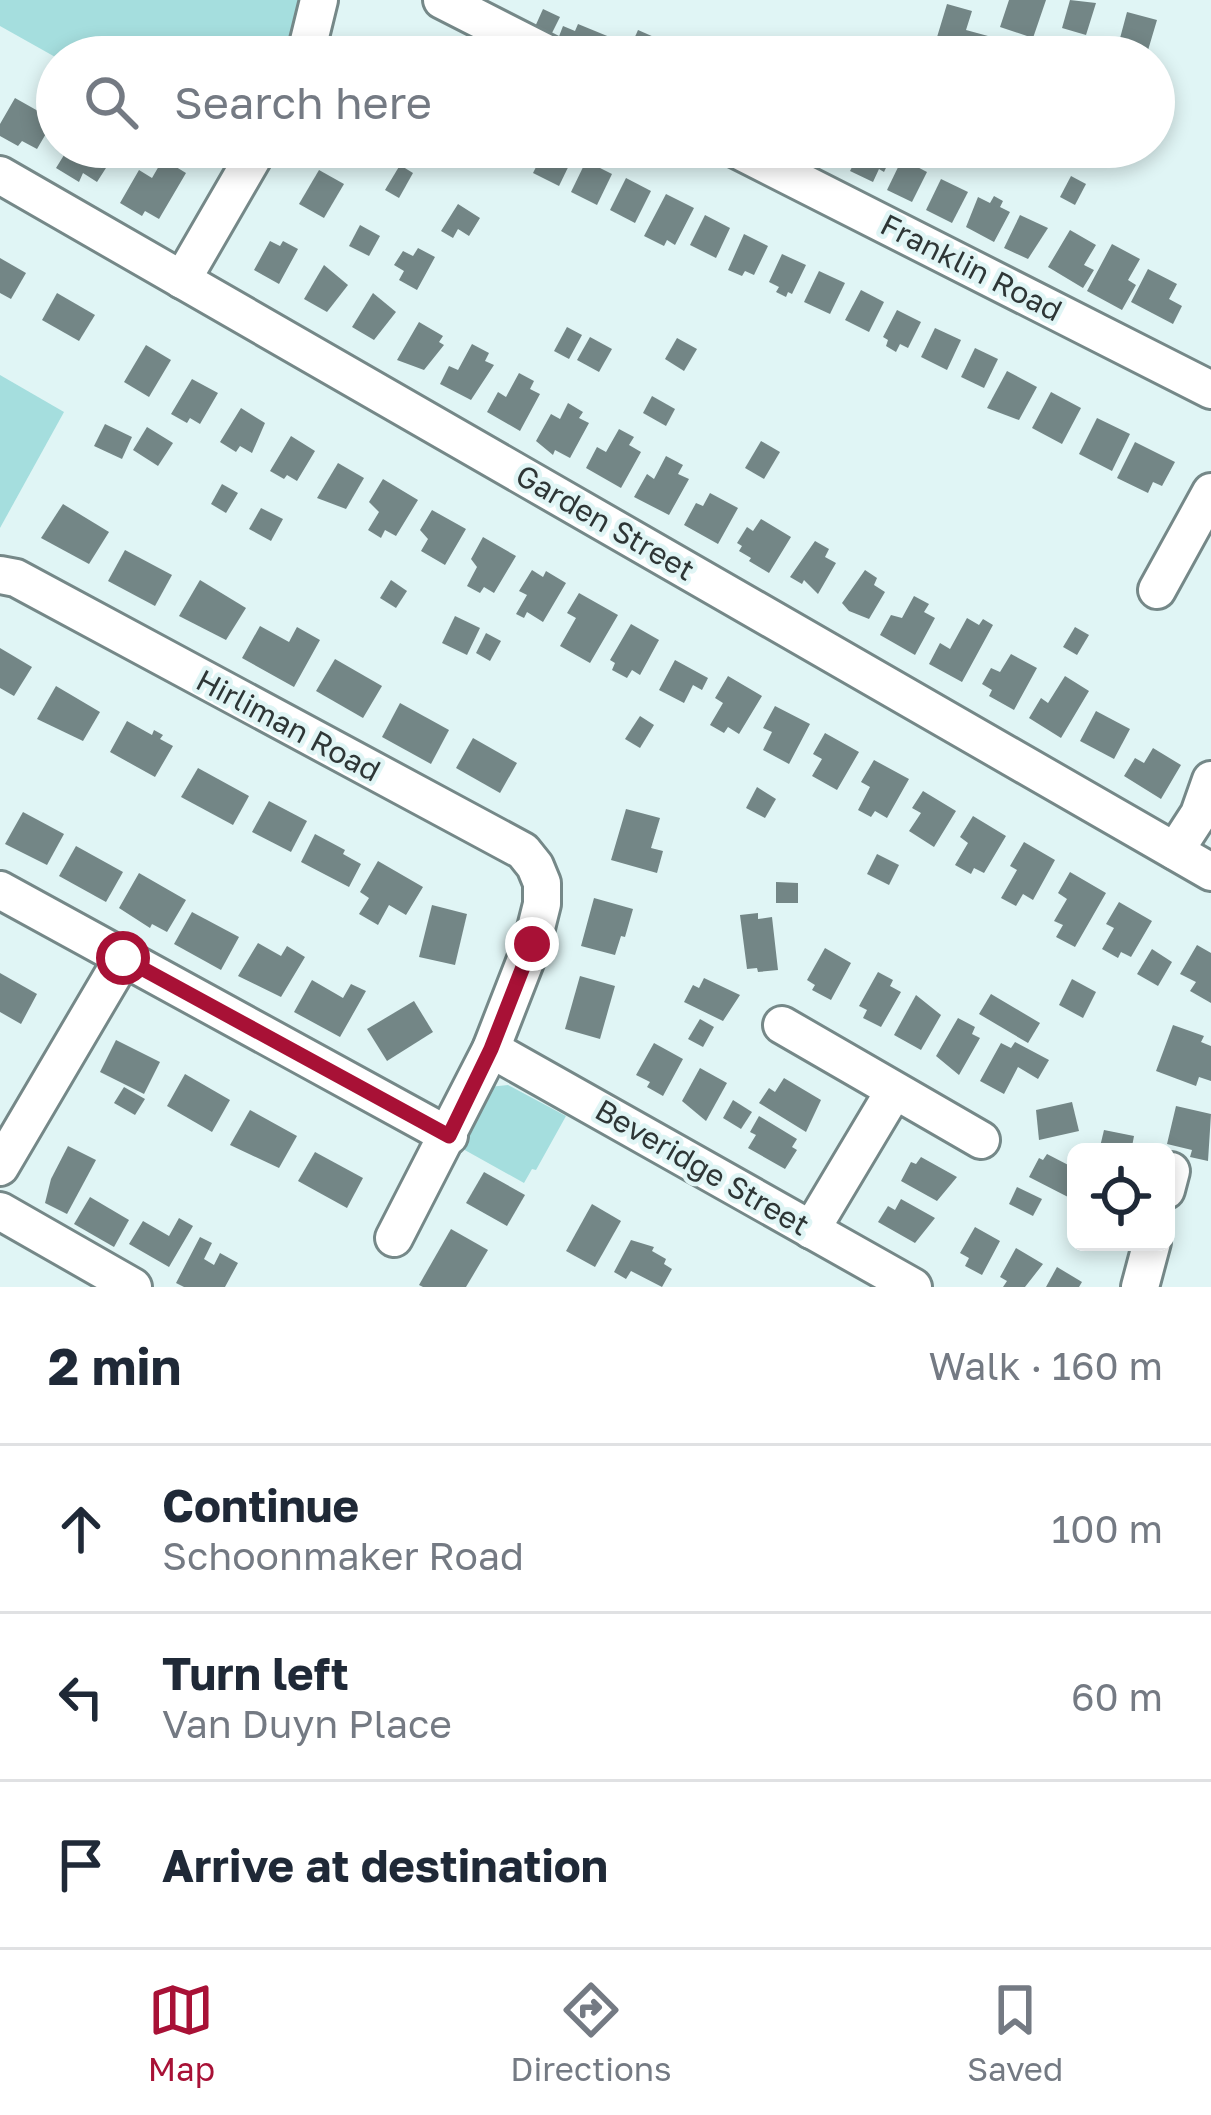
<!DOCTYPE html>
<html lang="en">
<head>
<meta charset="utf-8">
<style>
	:root { --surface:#fff; --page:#f2f2f3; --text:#1f2937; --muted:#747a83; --line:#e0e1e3; --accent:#a81136 }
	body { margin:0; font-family:"Golos Text",sans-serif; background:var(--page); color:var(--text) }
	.controls { position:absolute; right:36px; bottom:36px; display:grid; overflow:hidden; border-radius:18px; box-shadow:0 6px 18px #0003 }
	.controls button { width:108px; height:108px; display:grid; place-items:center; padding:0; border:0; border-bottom:3px solid var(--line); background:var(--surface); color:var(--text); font:60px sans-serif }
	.stop { position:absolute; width:36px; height:36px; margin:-27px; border:9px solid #a81136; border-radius:50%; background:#fff }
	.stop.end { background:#a81136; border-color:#fff; box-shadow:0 3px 12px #0008 }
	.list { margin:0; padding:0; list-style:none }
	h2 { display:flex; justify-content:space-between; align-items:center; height:156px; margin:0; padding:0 48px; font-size:51px }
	h2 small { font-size:39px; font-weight:400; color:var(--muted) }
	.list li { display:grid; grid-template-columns:78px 1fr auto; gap:36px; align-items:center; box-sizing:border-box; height:168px; padding:0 48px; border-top:3px solid var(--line) }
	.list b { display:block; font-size:45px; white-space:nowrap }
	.list p { margin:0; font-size:39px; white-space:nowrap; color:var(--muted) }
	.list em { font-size:39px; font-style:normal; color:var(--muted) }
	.icon { flex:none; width:66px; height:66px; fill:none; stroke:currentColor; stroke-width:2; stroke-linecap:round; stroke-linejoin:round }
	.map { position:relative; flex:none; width:1211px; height:1287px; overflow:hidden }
	.search { position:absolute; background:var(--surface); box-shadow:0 6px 18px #0003; left:36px; right:36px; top:36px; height:132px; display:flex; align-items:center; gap:30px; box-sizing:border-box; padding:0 42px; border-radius:66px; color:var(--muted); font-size:45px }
	.sheet { height:660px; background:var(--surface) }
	nav { display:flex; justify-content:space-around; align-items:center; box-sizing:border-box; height:168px; border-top:3px solid var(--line); background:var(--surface); font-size:33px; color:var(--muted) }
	nav a { display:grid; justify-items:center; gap:6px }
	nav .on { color:var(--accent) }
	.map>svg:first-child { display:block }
	.green { fill:#a5dede }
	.building { fill:#738686 }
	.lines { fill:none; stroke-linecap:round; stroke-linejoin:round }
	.minor-casing { stroke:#758888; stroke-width:42 }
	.minor { stroke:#fff; stroke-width:36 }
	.route { stroke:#a81136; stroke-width:15 }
	.labels { text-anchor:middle; stroke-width:9; stroke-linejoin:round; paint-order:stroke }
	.street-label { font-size:30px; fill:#2e3636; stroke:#e0f5f5 }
</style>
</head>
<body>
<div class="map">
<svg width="1211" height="1287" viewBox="0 0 1211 1287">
	<rect width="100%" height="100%" fill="#e0f5f5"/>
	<g class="green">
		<polygon points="0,0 319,0 305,57 57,58 0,26"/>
		<polygon points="0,375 64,412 0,528"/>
		<polygon points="508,1085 566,1116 536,1170 532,1169 524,1183 454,1144 489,1087"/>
	</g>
	<g class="building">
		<polygon points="1009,0 1046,0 1033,38 1000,27"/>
		<polygon points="1070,0 1096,3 1086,35 1062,28"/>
		<polygon points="947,4 972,11 966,30 988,36 982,57 931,57"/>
		<polygon points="543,9 560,17 550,37 534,29"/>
		<polygon points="1127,12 1157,20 1146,57 1123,57 1127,44 1119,42"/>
		<polygon points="578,24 617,40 611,57 591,57 567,48 569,44 558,39 563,26 575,31"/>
		<polygon points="638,30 654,37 644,57 626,57"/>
		<polygon points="15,98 54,120 37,149 22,141 18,146 0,136 0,124"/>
		<polygon points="69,147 97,147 113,157 97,182 83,173 79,182 56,168"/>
		<polygon points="499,147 528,147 518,167 495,156"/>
		<polygon points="546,147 563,147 575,153 559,186 533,173"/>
		<polygon points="862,147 896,147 884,172 879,169 873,182 850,171"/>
		<polygon points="163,159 186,173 159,219 145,211 142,216 120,203 139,170 152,178"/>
		<polygon points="902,159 927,172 912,202 887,190"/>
		<polygon points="586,161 612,174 597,205 571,192"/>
		<polygon points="400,165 413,173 399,198 385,190"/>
		<polygon points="319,170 344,184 324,218 299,204"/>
		<polygon points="1071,176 1086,184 1075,205 1060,197"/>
		<polygon points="626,178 651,191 635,223 610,210"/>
		<polygon points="941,179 968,192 952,223 926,210"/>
		<polygon points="666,194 694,208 675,245 667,240 664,246 644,236"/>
		<polygon points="994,196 1003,201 1000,207 1010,212 994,242 966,227 978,197 990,203"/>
		<polygon points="458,204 480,218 469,236 458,229 453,238 441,231"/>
		<polygon points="705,215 730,228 716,258 690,245"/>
		<polygon points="1020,215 1048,228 1028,259 1004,248"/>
		<polygon points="360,225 380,236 369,256 349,246"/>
		<polygon points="1070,230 1096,245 1084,265 1094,270 1083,288 1048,267"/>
		<polygon points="744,234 768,246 754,275 745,271 742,276 728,270"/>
		<polygon points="270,241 280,246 283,241 298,249 279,284 254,270"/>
		<polygon points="1112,244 1140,259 1128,280 1136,285 1122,310 1087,291"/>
		<polygon points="418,248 435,257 417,290 399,280 404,271 394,265 403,251 413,256"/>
		<polygon points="782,254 806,265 792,294 788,292 786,297 776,292 779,287 769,282"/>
		<polygon points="0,258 26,273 11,299 0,293"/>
		<polygon points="324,265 348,285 327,312 304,299"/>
		<polygon points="1148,269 1177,284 1169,299 1182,306 1173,324 1131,302"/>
		<polygon points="819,271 845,283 830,314 804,302"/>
		<polygon points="861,290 884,302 869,332 845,320"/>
		<polygon points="57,293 95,315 79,341 42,320"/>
		<polygon points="373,293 396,312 374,340 352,327"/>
		<polygon points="897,310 921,322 908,348 900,344 896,352 886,346 888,340 883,337"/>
		<polygon points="419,322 443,336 439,342 444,345 424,370 397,360"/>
		<polygon points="567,327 582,335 569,359 554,351"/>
		<polygon points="935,328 961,340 947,370 921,357"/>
		<polygon points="590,337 612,349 599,372 577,360"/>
		<polygon points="677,338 697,349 684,371 665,359"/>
		<polygon points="472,344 489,353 485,361 494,365 471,400 440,384 449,366 458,370"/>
		<polygon points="146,345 171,360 149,397 124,382"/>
		<polygon points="975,348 998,359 984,388 961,377"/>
		<polygon points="1007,371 1037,387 1019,420 987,408"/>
		<polygon points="519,373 534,381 530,389 540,394 520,431 487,412 498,392 506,397"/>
		<polygon points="192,379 218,393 200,424 190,418 187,423 171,414"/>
		<polygon points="1051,392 1081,408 1062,444 1032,428"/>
		<polygon points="652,396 675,409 666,426 643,413"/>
		<polygon points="568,403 583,412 579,418 589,423 570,458 555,450 553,455 536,441 551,414 560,419"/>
		<polygon points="241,408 265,423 252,453 240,446 236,452 220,442"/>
		<polygon points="1097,418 1130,434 1112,471 1079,454"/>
		<polygon points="105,424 132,437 122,459 94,446"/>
		<polygon points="147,427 173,443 158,466 133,450"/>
		<polygon points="619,429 634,437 629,445 641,452 621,488 586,468 597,447 606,452"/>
		<polygon points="291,436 315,451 297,481 287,475 284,479 270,471"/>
		<polygon points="761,441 780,452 764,479 745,468"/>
		<polygon points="1135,442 1175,462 1162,486 1153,482 1148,493 1117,478"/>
		<polygon points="666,456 683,465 678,474 689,479 669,515 634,497 647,474 654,479"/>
		<polygon points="338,463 364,478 346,509 317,498"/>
		<polygon points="383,479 418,500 396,536 385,530 381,538 368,530 379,512 369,502"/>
		<polygon points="222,484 238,493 226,513 211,504"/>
		<polygon points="710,493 738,508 718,544 684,525 696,503 703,506"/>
		<polygon points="63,504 109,532 89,564 41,538"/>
		<polygon points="261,508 283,519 271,541 249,529"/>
		<polygon points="432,510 466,529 445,565 421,551 428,539 420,530"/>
		<polygon points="761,519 791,537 769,573 749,561 751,558 739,551 742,546 737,543 747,527 753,531"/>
		<polygon points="483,537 516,556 494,593 484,587 480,593 467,586 477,567 471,559"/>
		<polygon points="815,541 829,549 825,557 836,563 818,594 804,580 802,584 790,577"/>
		<polygon points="125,550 172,575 155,606 108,581"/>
		<polygon points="532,570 543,577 546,571 566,583 543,622 527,612 524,618 516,614 527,595 519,591"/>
		<polygon points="865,570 877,578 874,585 885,592 869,619 849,611 842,603"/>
		<polygon points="200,580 246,608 226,640 179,616"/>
		<polygon points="391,580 407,591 396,608 380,598"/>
		<polygon points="579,593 618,615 590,663 560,646 576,618 567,613"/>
		<polygon points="914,596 929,604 924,612 935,618 915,655 880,635 891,615 902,618"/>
		<polygon points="455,616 480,628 467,655 442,643"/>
		<polygon points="967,618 979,625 983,619 993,625 962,682 929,664 940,643 950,649"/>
		<polygon points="631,624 659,640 640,675 632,670 627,678 612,670 615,663 610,660"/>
		<polygon points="260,626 289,642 297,627 320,640 294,687 242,658"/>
		<polygon points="1075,627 1089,635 1077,655 1063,647"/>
		<polygon points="486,633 501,641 490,661 476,653"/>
		<polygon points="0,648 32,667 14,696 0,688"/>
		<polygon points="1011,654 1037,668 1014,710 989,696 992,690 982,684 991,668 1000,672"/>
		<polygon points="335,659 382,686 363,718 316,691"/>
		<polygon points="675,660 708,678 702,690 693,685 684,703 659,690"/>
		<polygon points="728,676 762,696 739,734 728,727 724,733 710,725 723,703 715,698"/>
		<polygon points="1065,676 1089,691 1061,738 1029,718 1041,698 1048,703"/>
		<polygon points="56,686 100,712 83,741 37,719"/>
		<polygon points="400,703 449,730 431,764 382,737"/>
		<polygon points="775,706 810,724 789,764 763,750 772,732 763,728"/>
		<polygon points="1096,711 1130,729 1114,759 1080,741"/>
		<polygon points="640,716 654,725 640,748 625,739"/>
		<polygon points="127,721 152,735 154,730 163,735 160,739 173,746 155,777 110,752"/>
		<polygon points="825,733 859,752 837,790 812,776 822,759 813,754"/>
		<polygon points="473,738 517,763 500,793 456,768"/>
		<polygon points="1153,748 1181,765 1161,799 1124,776 1135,758 1144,763"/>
		<polygon points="874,760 909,779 887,818 875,811 871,817 858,810 870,787 861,782"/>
		<polygon points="198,768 249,796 233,825 181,797"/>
		<polygon points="757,787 776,799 765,818 746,808"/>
		<polygon points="923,791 956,811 934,847 909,831 921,813 912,808"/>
		<polygon points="269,801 307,821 291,852 252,832"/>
		<polygon points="626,809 660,818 651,848 663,851 657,873 611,860"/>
		<polygon points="23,812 64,834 47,865 5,844"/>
		<polygon points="973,816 1006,836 984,873 974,868 971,874 955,865 968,843 960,837"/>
		<polygon points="315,834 345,850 343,854 361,864 349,887 301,862"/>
		<polygon points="1024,842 1055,860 1033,900 1023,894 1016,906 1001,898 1017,870 1010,866"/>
		<polygon points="76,846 123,872 106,902 59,876"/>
		<polygon points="877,854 899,865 889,885 867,874"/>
		<polygon points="378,861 423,887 406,915 389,905 378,925 359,914 369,898 360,892"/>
		<polygon points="1070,872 1106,893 1075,947 1056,937 1063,925 1054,921 1067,899 1058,893"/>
		<polygon points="139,873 186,900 167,932 152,924 150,928 119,908"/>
		<polygon points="776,882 798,883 798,903 776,903"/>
		<polygon points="594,898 633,909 625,937 621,936 615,955 581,946"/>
		<polygon points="1119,902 1152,921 1131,957 1121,952 1118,958 1102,949 1114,928 1106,924"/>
		<polygon points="432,905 467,914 455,965 419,957"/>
		<polygon points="192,912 239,937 221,970 174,944"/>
		<polygon points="758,913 758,919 772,917 778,970 758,972 757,968 747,969 740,915"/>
		<polygon points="258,943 281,956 287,946 305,957 281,997 238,976"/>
		<polygon points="1197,945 1211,953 1211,1003 1190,991 1196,982 1180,974"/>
		<polygon points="825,948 851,963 831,1000 812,990 815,985 807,980"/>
		<polygon points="1152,949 1172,962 1158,986 1137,974"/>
		<polygon points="878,972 893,980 890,986 901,992 881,1027 863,1018 867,1010 859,1006"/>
		<polygon points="0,973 37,994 21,1024 0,1012"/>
		<polygon points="580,976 615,986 600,1039 565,1029"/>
		<polygon points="704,978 740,995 723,1021 684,1002 693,985 699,988"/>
		<polygon points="1072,979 1096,992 1083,1018 1059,1005"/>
		<polygon points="312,980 343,998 351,984 366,991 340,1037 294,1012"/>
		<polygon points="991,994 1040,1023 1028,1043 979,1014"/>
		<polygon points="916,995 941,1015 921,1050 894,1035"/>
		<polygon points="414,1001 433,1032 387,1061 367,1029"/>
		<polygon points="958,1018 975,1027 972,1034 980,1038 959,1075 936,1056"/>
		<polygon points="700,1019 714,1027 703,1047 688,1039"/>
		<polygon points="1173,1025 1204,1036 1201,1042 1211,1046 1211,1081 1199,1077 1196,1086 1156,1071"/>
		<polygon points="116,1040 160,1062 144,1094 100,1072"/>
		<polygon points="1015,1042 1049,1060 1038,1079 1018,1067 1004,1094 980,1081 1001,1043 1011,1048"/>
		<polygon points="654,1043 683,1059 663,1096 647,1087 650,1082 636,1075"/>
		<polygon points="700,1068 727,1083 706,1121 682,1101"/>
		<polygon points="185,1074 230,1100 212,1132 167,1106"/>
		<polygon points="784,1078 821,1100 806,1132 759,1103 769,1088 775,1092"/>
		<polygon points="124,1087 145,1099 135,1115 114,1103"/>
		<polygon points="733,1100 752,1112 741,1129 723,1118"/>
		<polygon points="1072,1102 1079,1131 1039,1140 1036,1110"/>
		<polygon points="1176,1106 1211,1114 1208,1161 1190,1157 1192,1150 1167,1144"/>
		<polygon points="250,1110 297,1136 279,1168 230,1145"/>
		<polygon points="759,1116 797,1139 792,1147 797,1150 785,1169 748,1148 756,1135 750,1132"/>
		<polygon points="1104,1130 1134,1136 1131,1152 1099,1151"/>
		<polygon points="68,1146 96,1160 67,1214 45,1203 51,1179"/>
		<polygon points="315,1152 363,1178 347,1208 298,1181"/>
		<polygon points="1047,1154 1076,1169 1076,1181 1068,1197 1029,1177 1039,1158 1043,1160"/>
		<polygon points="921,1157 957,1177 937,1201 901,1181 911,1162 916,1164"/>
		<polygon points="484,1172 525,1195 507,1226 466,1203"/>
		<polygon points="1017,1187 1042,1199 1033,1216 1009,1204"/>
		<polygon points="90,1197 129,1220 114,1247 74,1224"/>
		<polygon points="901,1199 935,1218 915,1243 878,1222 888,1206 895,1210"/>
		<polygon points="592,1204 621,1221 595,1267 566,1251"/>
		<polygon points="179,1218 193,1226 169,1267 129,1244 143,1221 169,1236"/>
		<polygon points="975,1227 1000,1241 982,1275 965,1266 969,1258 960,1253"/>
		<polygon points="451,1229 488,1250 466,1287 423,1287 419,1285"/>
		<polygon points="200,1237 212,1243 204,1259 214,1265 220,1253 238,1263 225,1287 184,1287 176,1283"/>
		<polygon points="631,1240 654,1247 652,1251 666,1259 664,1264 672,1269 662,1287 631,1271 626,1279 614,1272"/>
		<polygon points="1016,1248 1043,1264 1025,1287 1003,1287 1007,1281 1000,1277"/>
		<polygon points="1057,1267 1082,1282 1079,1287 1046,1287"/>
	</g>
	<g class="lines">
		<defs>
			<g id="minor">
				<polyline points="442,0 554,57"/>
				<polyline points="305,57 319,0"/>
				<polyline points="732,147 1211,390"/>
				<polyline points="0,175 1211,872"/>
				<polyline points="182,280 259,147"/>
				<polyline points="0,575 16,578 523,851 535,866 542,883 542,904 532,944 491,1049 394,1238"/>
				<polyline points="1157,590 1211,492"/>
				<polyline points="1175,851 1199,814 1211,780"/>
				<polyline points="0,890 449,1136"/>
				<polyline points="782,1025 981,1140"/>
				<polyline points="491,1049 913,1287"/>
				<polyline points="0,1167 123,958"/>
				<polyline points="1166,1190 1171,1171"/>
				<polyline points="0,1211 133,1287"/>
				<polyline points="811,1230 894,1091"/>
				<polyline points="1140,1287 1152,1242"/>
			</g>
		</defs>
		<use href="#minor" class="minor-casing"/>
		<use href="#minor" class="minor"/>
	</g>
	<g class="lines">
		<polyline class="route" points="123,958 449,1136 491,1049 532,944"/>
	</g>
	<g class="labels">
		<g class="street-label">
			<text transform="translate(971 268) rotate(27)" y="10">Franklin Road</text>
			<text transform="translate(605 523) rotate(30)" y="10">Garden Street</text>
			<text transform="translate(288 726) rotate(28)" y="10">Hirliman Road</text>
			<text transform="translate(702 1168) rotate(30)" y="10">Beveridge Street</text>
		</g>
	</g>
</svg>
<div class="controls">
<button><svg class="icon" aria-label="locate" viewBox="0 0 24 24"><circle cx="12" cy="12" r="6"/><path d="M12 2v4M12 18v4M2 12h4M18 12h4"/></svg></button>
</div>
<div class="stop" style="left:123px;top:958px"></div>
<div class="stop end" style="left:532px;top:944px"></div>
<div class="search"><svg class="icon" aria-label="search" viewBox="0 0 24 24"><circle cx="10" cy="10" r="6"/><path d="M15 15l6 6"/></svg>Search here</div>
</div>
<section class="sheet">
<h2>2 min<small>Walk · 160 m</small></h2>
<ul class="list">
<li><svg class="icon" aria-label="ahead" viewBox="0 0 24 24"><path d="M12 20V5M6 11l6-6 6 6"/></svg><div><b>Continue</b><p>Schoonmaker Road</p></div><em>100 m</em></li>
<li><svg class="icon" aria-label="left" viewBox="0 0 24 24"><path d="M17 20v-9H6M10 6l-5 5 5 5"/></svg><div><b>Turn left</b><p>Van Duyn Place</p></div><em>60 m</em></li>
<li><svg class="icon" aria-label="arrive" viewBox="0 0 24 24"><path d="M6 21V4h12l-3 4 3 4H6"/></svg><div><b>Arrive at destination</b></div></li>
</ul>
</section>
<nav>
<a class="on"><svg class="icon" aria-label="map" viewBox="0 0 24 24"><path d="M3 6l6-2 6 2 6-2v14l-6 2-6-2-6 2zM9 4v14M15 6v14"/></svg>Map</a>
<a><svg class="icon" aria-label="directions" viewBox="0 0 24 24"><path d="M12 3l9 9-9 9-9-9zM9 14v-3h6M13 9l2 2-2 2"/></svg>Directions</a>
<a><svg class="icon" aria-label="saved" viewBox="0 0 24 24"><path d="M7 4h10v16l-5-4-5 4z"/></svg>Saved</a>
</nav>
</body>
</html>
